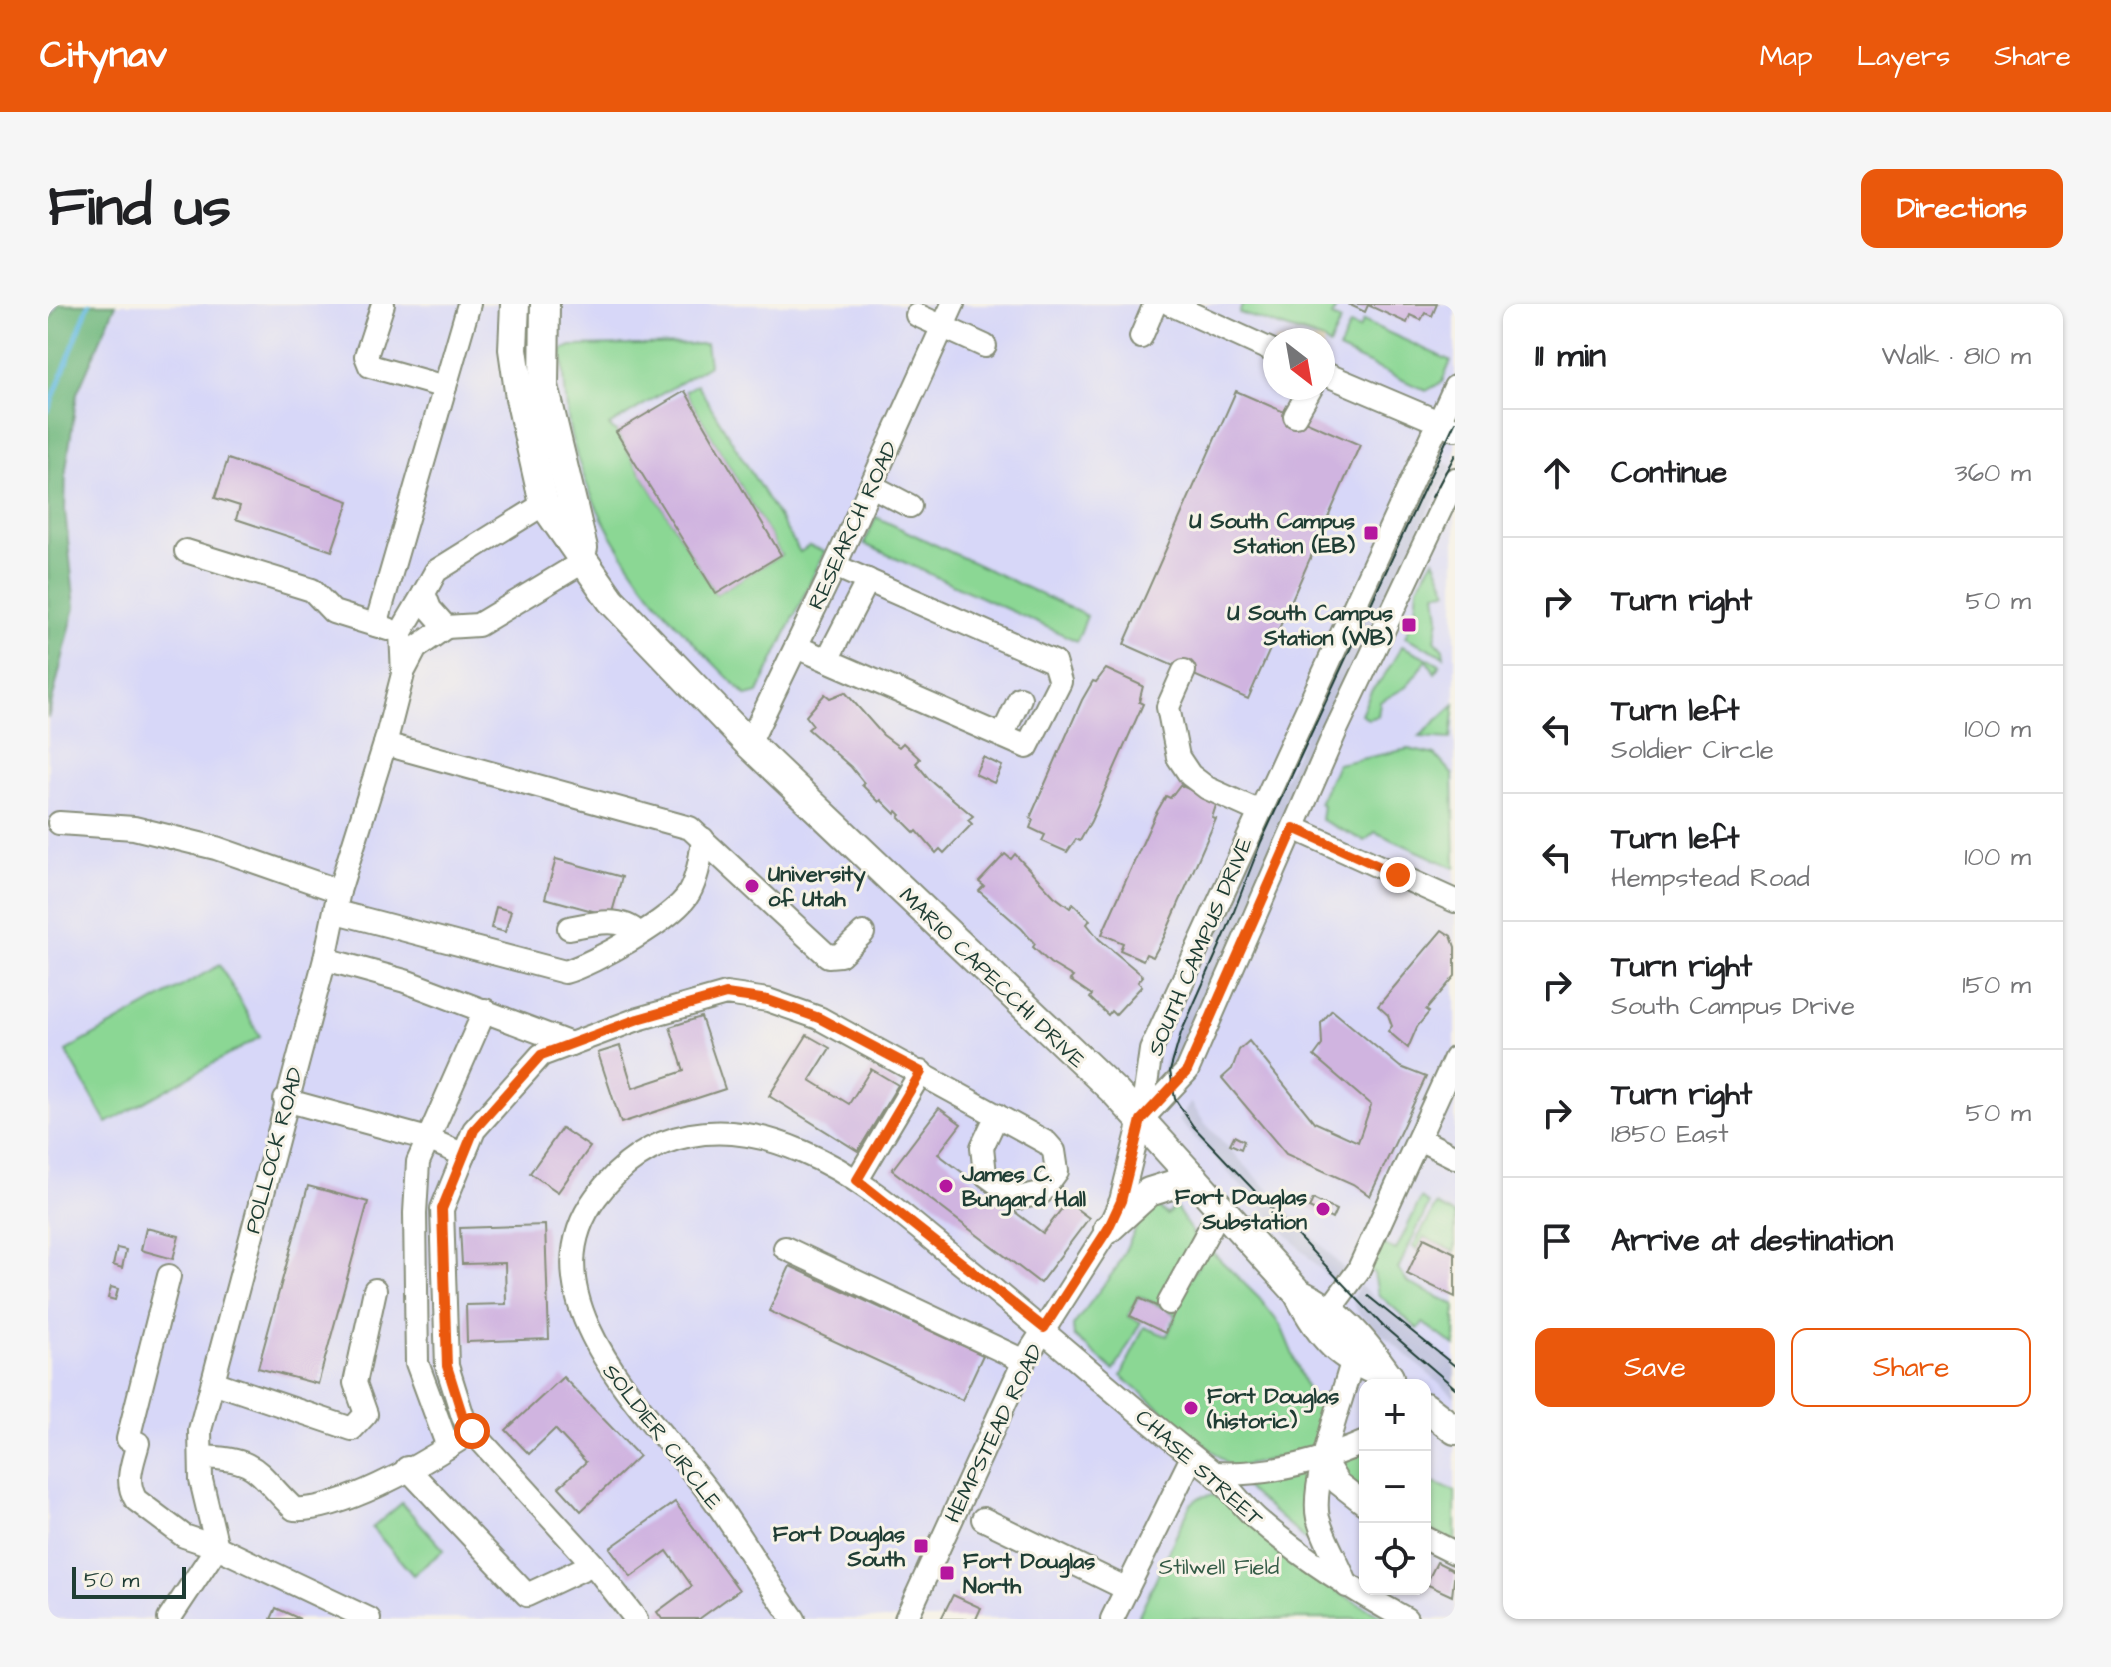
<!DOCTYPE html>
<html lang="en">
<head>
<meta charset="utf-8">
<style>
	:root { --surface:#fff; --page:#f6f6f6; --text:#202124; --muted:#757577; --line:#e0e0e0; --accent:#ea580c }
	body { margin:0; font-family:"Architects Daughter",sans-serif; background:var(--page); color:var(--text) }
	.controls { position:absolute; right:24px; bottom:24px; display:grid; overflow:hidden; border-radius:16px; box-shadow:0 2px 6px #0004 }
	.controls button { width:72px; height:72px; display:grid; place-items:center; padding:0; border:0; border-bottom:2px solid var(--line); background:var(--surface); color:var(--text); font:40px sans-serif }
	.compass { position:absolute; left:1215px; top:24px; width:72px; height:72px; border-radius:50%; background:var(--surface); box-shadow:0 2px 6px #0004; rotate:149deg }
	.scale { position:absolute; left:24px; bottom:20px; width:114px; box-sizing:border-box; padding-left:8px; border:4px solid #1f3d34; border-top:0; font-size:22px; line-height:28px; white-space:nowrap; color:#1f3d34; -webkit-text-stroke:6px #f7f3e8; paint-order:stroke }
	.stop { position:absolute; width:24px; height:24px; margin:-18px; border:6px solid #ea580c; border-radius:50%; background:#fff }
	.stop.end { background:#ea580c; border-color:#fff; box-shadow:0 2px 8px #0008 }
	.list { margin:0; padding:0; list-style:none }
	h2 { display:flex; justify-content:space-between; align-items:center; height:104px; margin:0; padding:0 32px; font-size:34px }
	h2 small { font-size:26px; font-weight:400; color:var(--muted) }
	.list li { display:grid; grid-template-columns:52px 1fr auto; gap:24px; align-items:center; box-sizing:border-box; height:128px; padding:0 32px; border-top:2px solid var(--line) }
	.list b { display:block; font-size:30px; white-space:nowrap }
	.list p { margin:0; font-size:26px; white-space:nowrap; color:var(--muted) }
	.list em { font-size:26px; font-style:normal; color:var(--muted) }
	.actions { display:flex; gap:16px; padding:24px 32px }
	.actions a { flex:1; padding:18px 0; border:2px solid var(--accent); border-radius:16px; text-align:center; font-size:28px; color:var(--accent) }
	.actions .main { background:var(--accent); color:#fff }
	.icon { flex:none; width:44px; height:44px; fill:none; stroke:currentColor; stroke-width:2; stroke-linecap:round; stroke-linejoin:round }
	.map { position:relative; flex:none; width:1407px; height:1315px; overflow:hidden; border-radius:16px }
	header { display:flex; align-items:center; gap:48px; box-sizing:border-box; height:112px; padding:0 40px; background:var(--accent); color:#fff }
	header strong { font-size:38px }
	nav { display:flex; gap:44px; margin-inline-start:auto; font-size:28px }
	.intro { display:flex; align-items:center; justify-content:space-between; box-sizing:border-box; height:192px; padding:0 48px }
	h1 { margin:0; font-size:56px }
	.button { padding:20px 36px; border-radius:16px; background:var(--accent); color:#fff; font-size:28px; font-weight:700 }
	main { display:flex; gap:48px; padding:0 48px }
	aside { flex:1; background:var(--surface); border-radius:16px; box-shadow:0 2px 6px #0004 }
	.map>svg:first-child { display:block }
	.built { fill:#d7d7f8; fill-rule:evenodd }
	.industrial { fill:#bfc2dd }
	.green { fill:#8bd794; stroke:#558a64; stroke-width:2 }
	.forest { fill:#70b87e; stroke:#487a59; stroke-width:2 }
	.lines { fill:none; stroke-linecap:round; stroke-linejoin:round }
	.stream { stroke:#64bae1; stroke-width:5 }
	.building { fill:#d0b4e0 }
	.minor-casing { stroke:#878e7a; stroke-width:26 }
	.major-casing { stroke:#878e7a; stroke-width:32 }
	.minor { stroke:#fff; stroke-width:22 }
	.major { stroke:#fff; stroke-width:28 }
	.tram { stroke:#1f3d34; stroke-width:2 }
	.route { stroke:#ea580c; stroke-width:10 }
	.poi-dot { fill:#b5179e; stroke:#f7f3e8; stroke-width:3 }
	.labels { text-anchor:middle; stroke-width:6; stroke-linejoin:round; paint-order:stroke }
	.poi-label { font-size:22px; font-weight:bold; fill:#1f3d34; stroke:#f7f3e8; text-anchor:end }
	.street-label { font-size:22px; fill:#1f3d34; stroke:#f7f3e8 }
	.park-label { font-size:22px; fill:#355c47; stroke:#f7f3e8 }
</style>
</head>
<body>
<header>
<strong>Citynav</strong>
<nav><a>Map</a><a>Layers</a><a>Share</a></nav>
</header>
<div class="intro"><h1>Find us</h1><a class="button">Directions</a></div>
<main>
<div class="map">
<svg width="1407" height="1315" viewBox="0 0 1407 1315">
	<rect width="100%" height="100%" fill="#f7f3e8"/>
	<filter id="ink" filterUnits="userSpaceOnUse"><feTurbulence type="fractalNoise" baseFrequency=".0125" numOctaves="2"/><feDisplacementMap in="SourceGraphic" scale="16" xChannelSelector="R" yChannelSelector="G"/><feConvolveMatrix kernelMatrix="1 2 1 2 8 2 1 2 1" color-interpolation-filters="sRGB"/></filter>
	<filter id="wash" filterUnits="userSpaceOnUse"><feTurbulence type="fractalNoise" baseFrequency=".006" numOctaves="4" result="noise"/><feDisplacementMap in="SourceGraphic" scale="32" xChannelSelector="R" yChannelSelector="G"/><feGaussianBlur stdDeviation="1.8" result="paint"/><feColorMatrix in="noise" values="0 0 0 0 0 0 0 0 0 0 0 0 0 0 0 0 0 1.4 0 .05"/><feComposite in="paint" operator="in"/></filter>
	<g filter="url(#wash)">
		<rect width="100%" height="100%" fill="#efdfbf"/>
		<path class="built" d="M0 0H1407V1315H0ZM1227 36H1275V84H1227ZM1317 1081H1377V1285H1317Z"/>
		<g class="industrial">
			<polygon points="1385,153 1405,162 1377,214 1135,755 1117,785 1115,764 1127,725 1164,646 1192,571"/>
			<polygon points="1143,798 1156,818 1298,967 1288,982 1130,816"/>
			<polygon points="1311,981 1407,1059 1407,1093 1311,1010 1304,996"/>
		</g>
		<g class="green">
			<polygon points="1195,0 1279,0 1288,4 1284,13 1293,17 1281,42 1275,36 1191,9"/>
			<polygon points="1315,17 1403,57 1394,78 1378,87 1291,46 1302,21 1311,25"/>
			<path d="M658 40 661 61 561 122 568 128 668 290 733 251 637 87 649 80 752 248 761 242 777 247 710 389 699 392C619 316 551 242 523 132 517 105 517 74 514 46L523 42Z"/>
			<polygon points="828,213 1039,312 1029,337 816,240"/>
			<polygon points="1386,255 1400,287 1388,288 1391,314 1387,336 1395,345 1396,352 1357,333 1368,307 1370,282"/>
			<polygon points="1354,342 1392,360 1387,369 1379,356 1358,383 1332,398 1330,412 1320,415 1313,410 1323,387 1336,372"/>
			<polygon points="1407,400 1403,435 1371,433"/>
			<polygon points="1360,445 1387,451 1405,471 1407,564 1327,528 1317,537 1273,516 1275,501 1271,499 1289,460"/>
			<polygon points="172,661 212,733 59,819 18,747"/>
			<polygon points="1373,894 1381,900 1350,965 1360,979 1407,1001 1407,1042 1375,1019 1370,1025 1330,990 1326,969 1319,965 1331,939 1348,946"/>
			<polygon points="1105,898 1119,911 1127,902 1147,933 1114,1003 1090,992 1080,1012 1093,1018 1066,1067 1026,1032 1025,1022 1069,963 1098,904"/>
			<polygon points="1388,901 1407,911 1407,948 1376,933 1369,946 1365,943"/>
			<polygon points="1161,945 1211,994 1233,1022 1260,1087 1282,1109 1269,1145 1185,1164 1073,1072 1096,1023 1119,1032 1128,1011 1121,1006"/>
			<polygon points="1317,1147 1317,1191 1308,1187 1292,1163 1293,1158"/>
			<polygon points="1251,1170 1261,1175 1280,1255 1192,1179"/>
			<polygon points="1377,1176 1407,1187 1407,1239 1377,1223"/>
			<path d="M1163 1191C1187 1196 1206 1226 1225 1241 1261 1270 1300 1298 1343 1315H1089L1143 1200 1152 1193Z"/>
			<polygon points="354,1199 396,1246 365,1271 324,1224"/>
		</g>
		<polygon class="forest" points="11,0 68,0 29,89 18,165 17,207 27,303 0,414 0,19"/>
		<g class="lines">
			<polyline class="stream" points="0,107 41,0"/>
		</g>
		<g id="blocks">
			<g class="building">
				<polygon points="1300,0 1389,0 1384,12 1377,9 1373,16 1362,11 1359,19 1320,1 1317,8"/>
				<polygon points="637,87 733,251 668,290 568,128"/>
				<polygon points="1188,87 1312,141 1200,395 1076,340"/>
				<polygon points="180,155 301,197 284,247 188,215 192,202 167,194"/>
				<polygon points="1058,365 1095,382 1091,398 1095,400 1043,517 1032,537 1028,535 1019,548 994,537 997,531 982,524 985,516 982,514 1034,396 1045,377 1048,378"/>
				<polygon points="797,388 835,431 851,443 855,439 872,455 868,459 881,475 925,512 920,516 924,520 896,549 892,545 888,549 869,527 867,529 851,513 853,511 849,507 847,510 833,496 831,498 814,481 816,479 803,463 760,425 765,421 758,412 777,390 782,394"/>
				<polygon points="935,453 954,462 946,479 927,470"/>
				<polygon points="1132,481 1169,498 1164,514 1168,515 1116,633 1105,653 1098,650 1095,656 1072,646 1075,639 1054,630 1107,511 1118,492 1122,494"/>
				<polygon points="957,550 963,555 967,550 1006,592 1022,604 1025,600 1042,616 1039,620 1051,635 1095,672 1090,678 1094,682 1067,711 1063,707 1060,711 1042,694 1044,691 1022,676 1025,673 1002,659 985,643 987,640 974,625 931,587 936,582 931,578"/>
				<polygon points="508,555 574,573 563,612 497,594"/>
				<polygon points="448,603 463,607 457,628 443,624"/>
				<polygon points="1394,626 1403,632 1407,643 1407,672 1378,706 1381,708 1369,723 1360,744 1340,727 1344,722 1340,711 1330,702"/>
				<polygon points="1284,706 1352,763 1378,773 1322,892 1305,880 1238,850 1174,774 1184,765 1191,746 1201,737 1266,818 1310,838 1323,801 1266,752 1274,741 1273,719"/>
				<polygon points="653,713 677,785 573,819 550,749 572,742 585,784 636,767 622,723"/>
				<polygon points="759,731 782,744 762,776 801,800 823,765 850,781 810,847 721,792"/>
				<polygon points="891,804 913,820 890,850 995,929 1019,898 1041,914 992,979 844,866"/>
				<polygon points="514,824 542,843 510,888 482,869"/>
				<polygon points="1186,832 1196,837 1193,845 1182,840"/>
				<polygon points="260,882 320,898 270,1080 210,1064"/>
				<polygon points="1265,895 1288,906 1284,915 1261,904"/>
				<polygon points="497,921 501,1035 419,1038 418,1001 458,1000 457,959 414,960 412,924"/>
				<polygon points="98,924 131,932 125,955 93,946"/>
				<polygon points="1376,934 1407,949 1407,993 1359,970"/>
				<polygon points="69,944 78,946 74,964 65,961"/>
				<polygon points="742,962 935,1051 914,1096 721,1007"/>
				<polygon points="63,983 70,985 67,996 60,994"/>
				<polygon points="1091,994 1126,1010 1117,1029 1082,1012"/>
				<polygon points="515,1073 591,1152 533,1207 511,1183 538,1158 507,1125 481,1150 458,1126"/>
				<polygon points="627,1198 691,1286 651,1315 614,1315 609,1308 644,1282 619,1247 583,1273 562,1244"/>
				<polygon points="1389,1258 1407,1267 1404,1292 1378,1280"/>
				<polygon points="905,1291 933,1304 928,1315 893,1315"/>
				<polygon points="228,1304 252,1315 223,1315"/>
			</g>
		</g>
	</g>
	<g filter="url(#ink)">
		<use href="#blocks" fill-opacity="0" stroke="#878e7a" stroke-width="2"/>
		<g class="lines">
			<defs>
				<g id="minor">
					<polyline points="335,0 318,52 322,62 397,83"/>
					<polyline points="1122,0 1227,48"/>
					<polyline points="869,11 937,42"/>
					<polyline points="1093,33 1107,0"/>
					<polyline points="1275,69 1407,125"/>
					<polyline points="1247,112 1263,84"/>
					<polyline points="824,182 862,202"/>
					<polyline points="496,200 388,267 376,289 382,305 398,323 430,321 538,256"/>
					<polyline points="138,247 264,286 285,308 340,325"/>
					<polyline points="328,321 421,0"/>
					<polyline points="749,343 979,443 1012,378 1006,358 787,262"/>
					<polyline points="779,356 820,276"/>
					<polyline points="357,365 368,344 398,323"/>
					<polyline points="1136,367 1120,403 1130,453 1142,471 1159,484 1210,507"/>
					<polyline points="954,432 972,394"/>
					<polyline points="337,440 642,524 780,652 792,651 815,629"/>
					<polyline points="701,440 783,270 905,0"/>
					<polyline points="11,519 86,524 168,544 291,587"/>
					<polyline points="1246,524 1407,597"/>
					<path d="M289 608 517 668C545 660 628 614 641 589 650 573 653 553 655 535"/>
					<path d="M521 624C542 620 573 611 590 629"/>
					<polyline points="277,655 357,677 523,740"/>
					<polyline points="237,796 380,835 416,851"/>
					<polyline points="1093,816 1139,767 1288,426 1407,175"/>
					<polyline points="1371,835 1407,853"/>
					<polyline points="809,876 873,768"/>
					<polyline points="737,944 976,1057"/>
					<path d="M121 972 80 1135 90 1139C85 1159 76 1177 88 1196L136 1232 169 1243 321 1315"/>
					<polyline points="1121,999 1173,904"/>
					<polyline points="1282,1005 1310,967 1407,754"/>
					<polyline points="165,1078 304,1125 318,1110 307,1079 327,986"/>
					<polyline points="400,1143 369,1059 367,909 370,858 437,706"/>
					<path d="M153 1153C213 1155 207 1168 246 1205 291 1208 373 1161 411 1136"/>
					<polyline points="1276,1156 1290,1179 1317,1200"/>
					<polyline points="359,1164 479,1291 545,1260"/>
					<path d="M1166 1169C1219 1172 1269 1159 1317 1138"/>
					<polyline points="935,1215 1079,1285"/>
					<polyline points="1377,1234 1407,1249"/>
					<path d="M1299 1282C1291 1259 1276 1237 1270 1214 1262 1179 1294 1096 1304 1058"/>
					<polyline points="121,1315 169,1243 153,1176 152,1126 277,655 291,587 337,440 355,370 353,328 376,289"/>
					<polyline points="588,1315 545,1260 424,1127 415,1113 399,1062 394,905 426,826 493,751 590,715 678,690 720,696 771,714 999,839 1006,847 1009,867 993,889 970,894 937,870 934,843 949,811"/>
					<path d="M746 1315C716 1275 692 1230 662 1190 605 1113 472 996 548 893 601 822 677 814 755 848 815 873 865 920 914 960 998 1027 1077 1100 1162 1166 1180 1180 1192 1200 1209 1215 1255 1255 1305 1286 1358 1315"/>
					<polyline points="858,1315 976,1057 1060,925 1073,897 1093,816 1103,746 1407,83"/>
					<polyline points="1064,1315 1144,1153"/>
				</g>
				<g id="major">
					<path d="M467 0 465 45 472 94 496 200 563 296 701 440 1068 789 1250 989C1274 1036 1291 1053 1340 1072"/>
					<polyline points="497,0 496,82 535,244"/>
					<polyline points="1060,925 1101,888 1146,874"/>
					<path d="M1250 989C1293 1009 1314 1035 1341 1073"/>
					<polyline points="1377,1103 1407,1126"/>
				</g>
			</defs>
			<use href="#minor" class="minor-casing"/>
			<use href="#major" class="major-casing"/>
			<use href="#minor" class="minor"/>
			<use href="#major" class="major"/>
			<g class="tram">
				<polyline points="1407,118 1213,538 1178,628 1133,729 1122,767 1127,795 1145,822 1335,1022 1407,1084"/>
				<polyline points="1384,193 1407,151"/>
				<polyline points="1320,992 1407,1062"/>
			</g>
		</g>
	</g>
	<g class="lines" filter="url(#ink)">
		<polyline class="route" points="424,1127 415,1113 399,1062 394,905 426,826 493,751 590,715 678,690 720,696 771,714 873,768 809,876 996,1024 1060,925 1073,897 1093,816 1139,767 1246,524 1350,571"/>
	</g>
	<g class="poi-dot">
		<rect x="1315" y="221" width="16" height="16" rx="4"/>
		<rect x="1353" y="313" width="16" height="16" rx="4"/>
		<circle cx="704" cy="582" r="8"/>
		<circle cx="898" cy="882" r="8"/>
		<circle cx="1275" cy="905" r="8"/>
		<circle cx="1143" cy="1104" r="8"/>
		<rect x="865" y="1234" width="16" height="16" rx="4"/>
		<rect x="891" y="1261" width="16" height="16" rx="4"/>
	</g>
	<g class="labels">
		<g class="poi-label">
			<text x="1307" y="224">U South Campus<tspan x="1307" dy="25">Station (EB)</tspan></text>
			<text x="1345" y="316">U South Campus<tspan x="1345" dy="25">Station (WB)</tspan></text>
			<text x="720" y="577" text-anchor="start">University<tspan x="720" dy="25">of Utah</tspan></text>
			<text x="914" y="877" text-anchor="start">James C.<tspan x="914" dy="25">Bungard Hall</tspan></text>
			<text x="1259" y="900">Fort Douglas<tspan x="1259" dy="25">Substation</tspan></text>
			<text x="1159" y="1099" text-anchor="start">Fort Douglas<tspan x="1159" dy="25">(historic)</tspan></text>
			<text x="857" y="1237">Fort Douglas<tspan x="857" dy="25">South</tspan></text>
			<text x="915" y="1264" text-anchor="start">Fort Douglas<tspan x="915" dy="25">North</tspan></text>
		</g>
		<g class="street-label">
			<text transform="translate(804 221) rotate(-65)" y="8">RESEARCH ROAD</text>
			<text transform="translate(1151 642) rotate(-67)" y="8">SOUTH CAMPUS DRIVE</text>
			<text transform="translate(945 673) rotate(44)" y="8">MARIO CAPECCHI DRIVE</text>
			<text transform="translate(225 846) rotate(-75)" y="8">POLLOCK ROAD</text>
			<text transform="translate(945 1129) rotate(-64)" y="8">HEMPSTEAD ROAD</text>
			<text transform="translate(615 1132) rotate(52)" y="8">SOLDIER CIRCLE</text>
			<text transform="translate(1152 1163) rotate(42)" y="8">CHASE STREET</text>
		</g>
		<g class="park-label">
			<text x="1171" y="1270">Stilwell Field</text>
		</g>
	</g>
</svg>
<div class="controls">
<button>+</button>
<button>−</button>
<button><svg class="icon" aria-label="locate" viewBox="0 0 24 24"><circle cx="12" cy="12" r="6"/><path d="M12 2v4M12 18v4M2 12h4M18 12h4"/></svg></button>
</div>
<svg class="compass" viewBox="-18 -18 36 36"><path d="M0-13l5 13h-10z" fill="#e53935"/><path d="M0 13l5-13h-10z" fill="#757577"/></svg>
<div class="scale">50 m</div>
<div class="stop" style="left:424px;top:1127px"></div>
<div class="stop end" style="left:1350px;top:571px"></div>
</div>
<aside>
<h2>11 min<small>Walk · 810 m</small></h2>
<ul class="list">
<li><svg class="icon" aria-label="ahead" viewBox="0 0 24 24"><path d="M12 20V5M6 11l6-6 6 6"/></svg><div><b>Continue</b></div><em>360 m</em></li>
<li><svg class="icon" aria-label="right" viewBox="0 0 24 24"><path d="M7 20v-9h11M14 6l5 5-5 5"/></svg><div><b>Turn right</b></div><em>50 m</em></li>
<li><svg class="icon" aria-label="left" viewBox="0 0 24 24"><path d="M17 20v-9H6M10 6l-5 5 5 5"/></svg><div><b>Turn left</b><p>Soldier Circle</p></div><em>100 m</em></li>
<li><svg class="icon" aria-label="left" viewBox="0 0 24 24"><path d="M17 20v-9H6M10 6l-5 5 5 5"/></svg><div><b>Turn left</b><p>Hempstead Road</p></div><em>100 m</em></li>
<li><svg class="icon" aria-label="right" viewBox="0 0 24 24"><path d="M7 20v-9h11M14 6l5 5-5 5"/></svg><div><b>Turn right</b><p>South Campus Drive</p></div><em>150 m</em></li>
<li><svg class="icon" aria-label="right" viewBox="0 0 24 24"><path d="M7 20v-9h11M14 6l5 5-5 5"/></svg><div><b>Turn right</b><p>1850 East</p></div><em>50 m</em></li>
<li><svg class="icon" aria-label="arrive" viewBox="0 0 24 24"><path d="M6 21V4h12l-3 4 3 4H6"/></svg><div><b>Arrive at destination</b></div></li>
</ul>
<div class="actions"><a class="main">Save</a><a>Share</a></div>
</aside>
</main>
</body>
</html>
